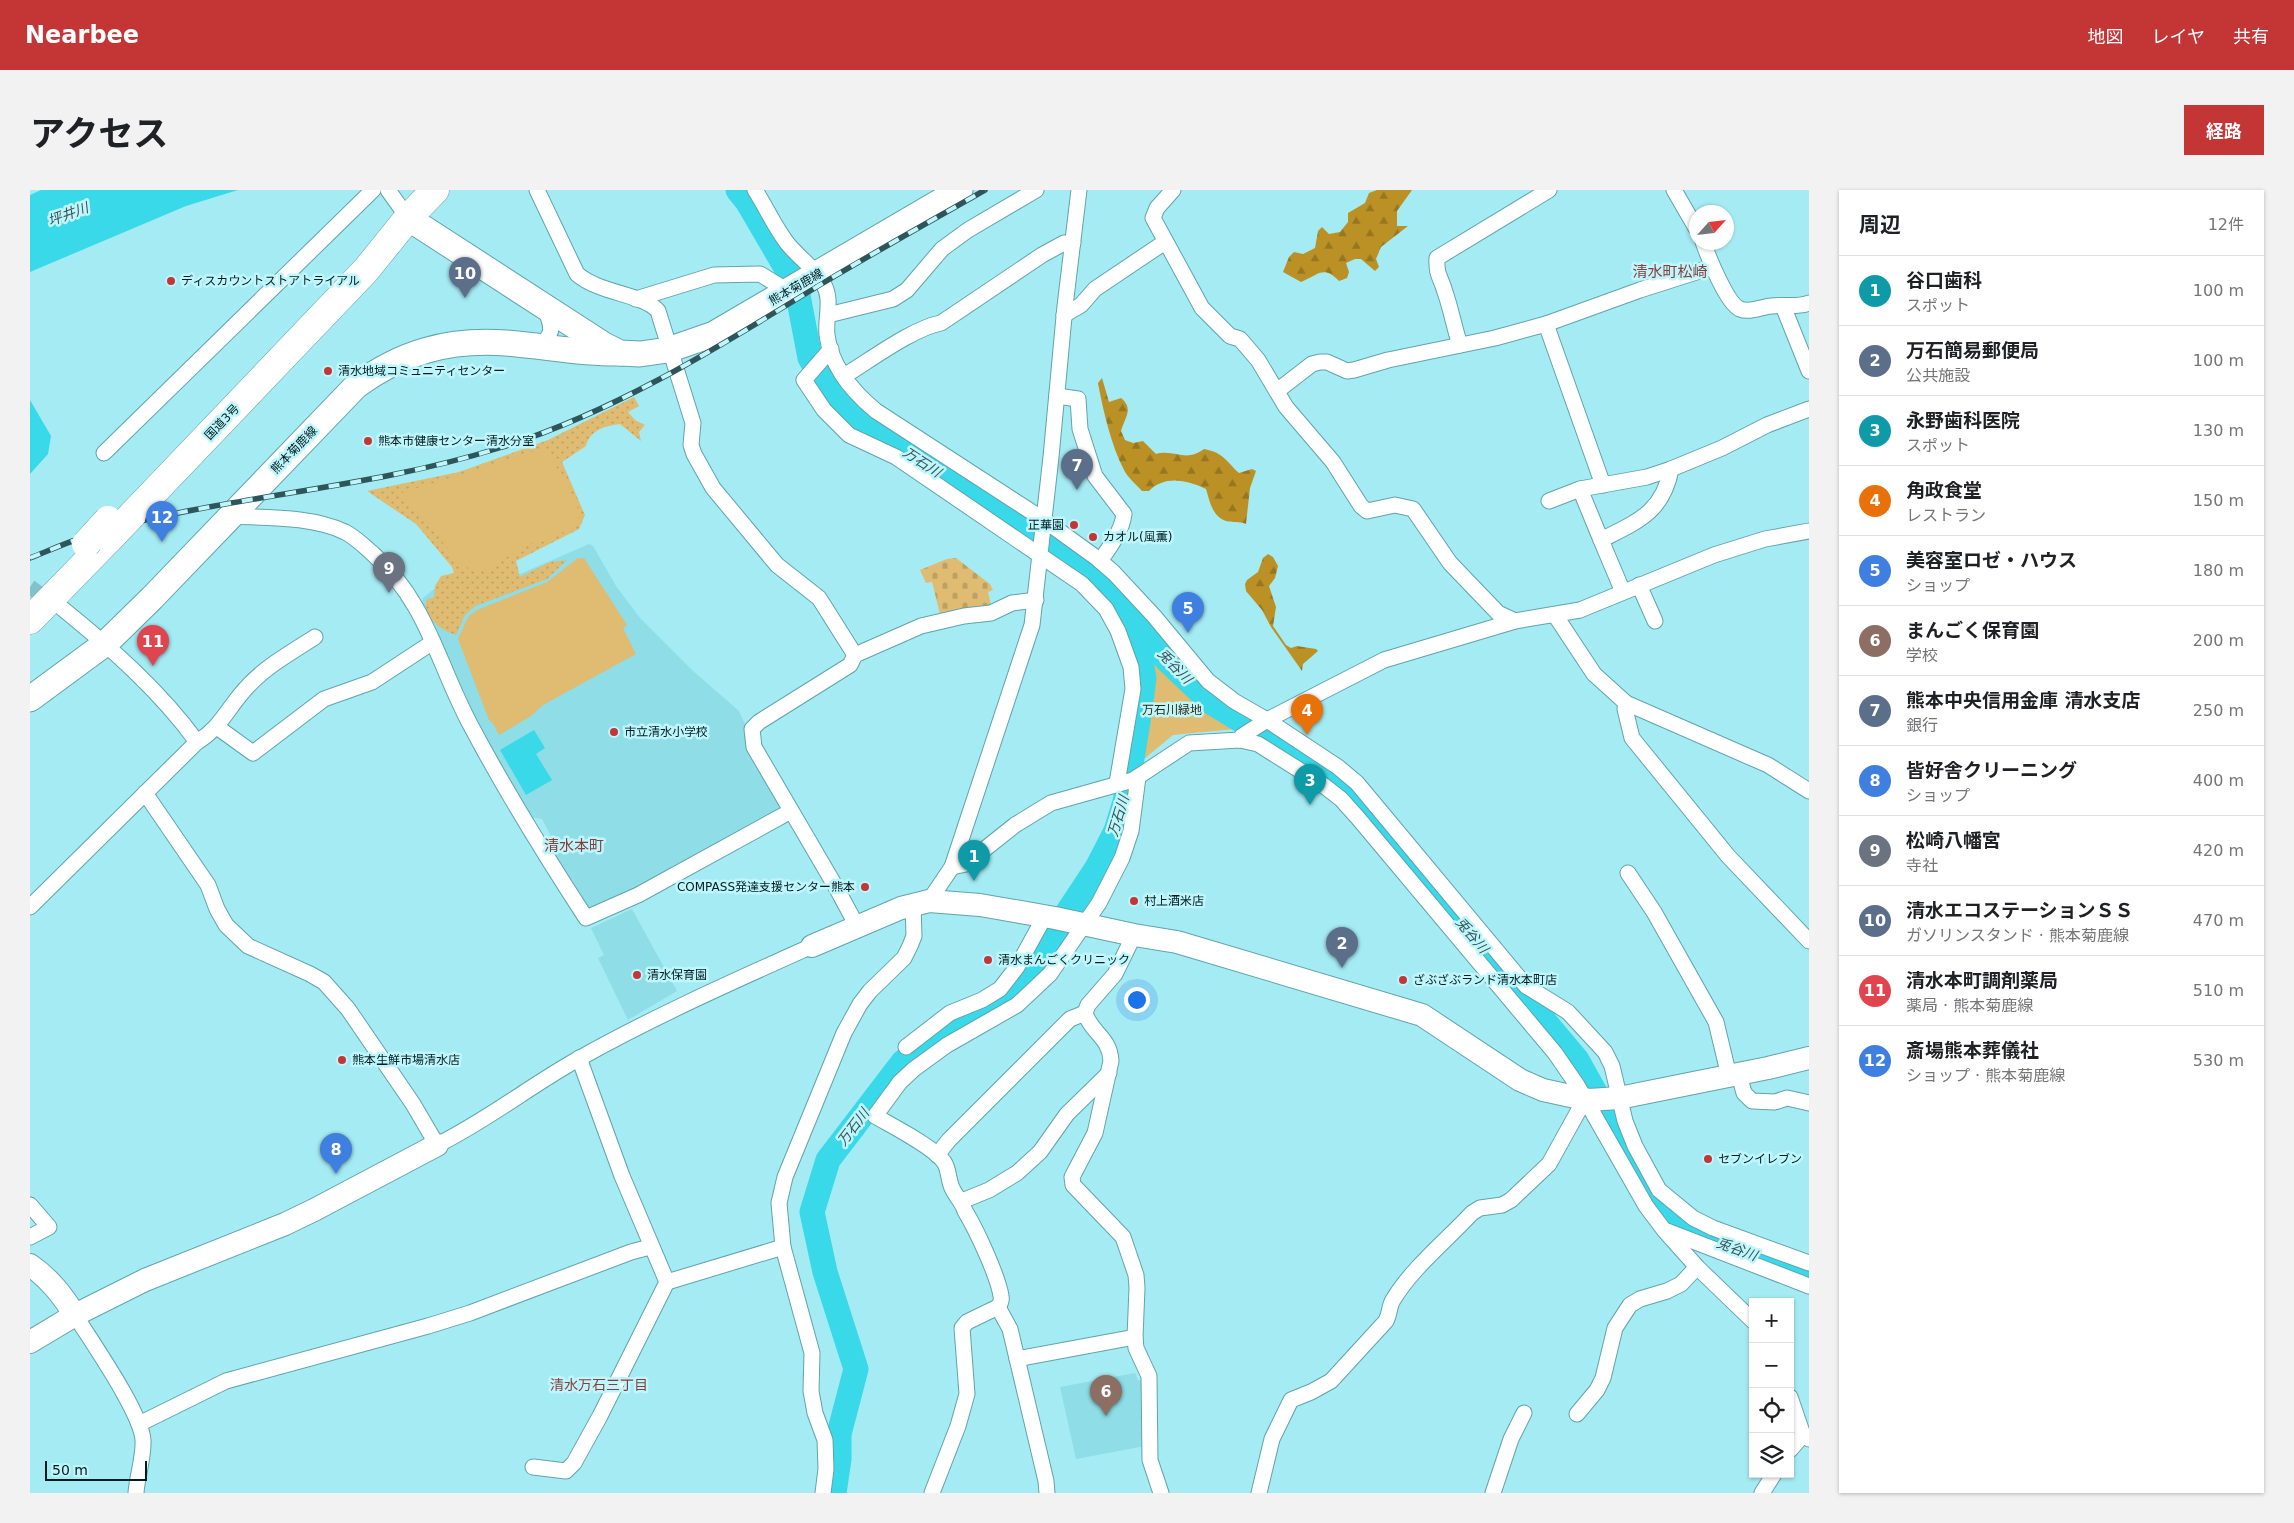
<!DOCTYPE html>
<html lang="ja">
<head>
<meta charset="utf-8">
<style>
	:root { --surface:#fff; --page:#f2f2f2; --text:#202124; --muted:#757577; --line:#e0e0e0; --accent:#c43536 }
	body { margin:0; font-family:"DejaVu Sans","Noto Sans JP",sans-serif; background:var(--page); color:var(--text) }
	.controls { position:absolute; right:15px; bottom:15px; display:grid; overflow:hidden; border-radius:0px; box-shadow:0 1px 4px #0004 }
	.controls button { width:45px; height:45px; display:grid; place-items:center; padding:0; border:0; border-bottom:1px solid var(--line); background:var(--surface); color:var(--text); font:25px sans-serif }
	.compass { position:absolute; left:1659px; top:15px; width:45px; height:45px; border-radius:50%; background:var(--surface); box-shadow:0 1px 4px #0004; rotate:63deg }
	.scale { position:absolute; left:15px; bottom:12px; width:102px; box-sizing:border-box; padding-left:5px; border:2px solid #011d20; border-top:0; font-size:14px; line-height:18px; white-space:nowrap; color:#011d20; -webkit-text-stroke:4px #bff6fc; paint-order:stroke }
	.you { position:absolute; left:1106px; top:809px; width:18px; height:18px; margin:-12px; border:4px solid #fff; border-radius:50%; background:#1a73e8; box-shadow:0 0 0 8px #1a73e833 }
	.badge { display:grid; place-items:center; width:32px; height:32px; border-radius:50%; background:var(--accent); color:#fff; font-size:16px; font-weight:700 }
	.pin { position:absolute; translate:-50% -41px; filter:drop-shadow(0 1px 2px #0008) }
	.pin::after { content:''; position:absolute; top:26px; width:18px; height:15px; background:inherit; clip-path:polygon(0 0,100% 0,50% 100%) }
	.list { margin:0; padding:0; list-style:none }
	h2 { display:flex; justify-content:space-between; align-items:center; height:65px; margin:0; padding:0 20px; font-size:21px }
	h2 small { font-size:16px; font-weight:400; color:var(--muted) }
	.list li { display:grid; grid-template-columns:32px 1fr auto; gap:15px; align-items:center; box-sizing:border-box; height:70px; padding:0 20px; border-top:1px solid var(--line) }
	.list b { display:block; font-size:19px; white-space:nowrap }
	.list p { margin:0; font-size:16px; white-space:nowrap; color:var(--muted) }
	.list em { font-size:16px; font-style:normal; color:var(--muted) }
	.icon { flex:none; width:28px; height:28px; fill:none; stroke:currentColor; stroke-width:2; stroke-linecap:round; stroke-linejoin:round }
	.map { position:relative; flex:none; width:1779px; height:1303px; overflow:hidden; border-radius:0px }
	header { display:flex; align-items:center; gap:30px; box-sizing:border-box; height:70px; padding:0 25px; background:var(--accent); color:#fff }
	header strong { font-size:24px }
	nav { display:flex; gap:28px; margin-inline-start:auto; font-size:18px }
	.intro { display:flex; align-items:center; justify-content:space-between; box-sizing:border-box; height:120px; padding:0 30px }
	h1 { margin:0; font-size:35px }
	.button { padding:12px 22px; border-radius:0px; background:var(--accent); color:#fff; font-size:18px; font-weight:700 }
	main { display:flex; gap:30px; padding:0 30px }
	aside { flex:1; background:var(--surface); border-radius:0px; box-shadow:0 1px 4px #0004 }
	.map>svg:first-child { display:block }
	.built { fill:#8edde7 }
	.grass { fill:url(#grass-dots) }
	.forest { fill:url(#forest-firs) }
	.cemetery { fill:url(#cemetery-stones) }
	.green { fill:#dfbc71 }
	.water { fill:#39d9e9 }
	.lines { fill:none; stroke-linecap:round; stroke-linejoin:round }
	.river { stroke:#39d9e9; stroke-width:25 }
	.street-tunnel { stroke:#84c2c9; stroke-width:15; stroke-dasharray:15 8; stroke-linecap:butt }
	.street-casing { stroke:#60a4ac; stroke-width:17 }
	.secondary-casing { stroke:#60a4ac; stroke-width:24 }
	.primary-casing { stroke:#60a4ac; stroke-width:27 }
	.highway-casing { stroke:#60a4ac; stroke-width:29 }
	.street { stroke:#fff; stroke-width:15 }
	.secondary { stroke:#fff; stroke-width:22 }
	.primary { stroke:#fff; stroke-width:25 }
	.highway { stroke:#fff; stroke-width:28 }
	.rail-casing { stroke:#2e5559; stroke-width:5.5 }
	.rail { stroke:#bff6fc; stroke-width:4; stroke-dasharray:11; stroke-linecap:butt }
	.highway-bridge-casing { stroke:#60a4ac; stroke-width:29; stroke-linecap:butt }
	.highway-bridge { stroke:#fff; stroke-width:28 }
	.poi-dot { fill:#c43536; stroke:#bff6fc; stroke-width:2 }
	.labels { text-anchor:middle; stroke-width:5; stroke-linejoin:round; paint-order:stroke }
	.poi-label { font-size:12px; fill:#011d20; stroke:#bff6fc; text-anchor:start }
	.street-label { font-size:12px; fill:#011d20; stroke:#bff6fc }
	.park-label { font-size:12px; fill:#322812; stroke:#bff6fc }
	.water-label { font-size:14px; font-style:italic; fill:#345458; stroke:#bff6fc }
	.neighbourhood-label { font-size:14px; fill:#863e3a; stroke:#bff6fc }
	.quarter-label { font-size:15px; fill:#863e3a; stroke:#bff6fc }
</style>
</head>
<body>
<header>
<strong>Nearbee</strong>
<nav><a>地図</a><a>レイヤ</a><a>共有</a></nav>
</header>
<div class="intro"><h1>アクセス</h1><a class="button">経路</a></div>
<main>
<div class="map">
<svg width="1779" height="1303" viewBox="0 0 1779 1303">
	<defs>
		<pattern id="grass-dots" width="8" height="8" patternUnits="userSpaceOnUse" patternTransform="scale(1.25)"><rect width="8" height="8" fill="#dfbc71"/><path d="M2 2h.1M6 6h.1" fill="none" stroke="#bea162" stroke-width="1.8" stroke-linecap="round"/></pattern>
		<pattern id="forest-firs" width="22" height="20" patternUnits="userSpaceOnUse" patternTransform="scale(1.25)"><rect width="22" height="20" fill="#bb9125"/><path d="M5 1l3.5 6h-7zM16 11l3.5 6h-7z" fill="#967620"/></pattern>
		<pattern id="cemetery-stones" width="16" height="16" patternUnits="userSpaceOnUse" patternTransform="scale(1.25)"><rect width="16" height="16" fill="#dfbc71"/><path d="M2 7V4a2 2 0 0 1 4 0v3zM10 15v-3a2 2 0 0 1 4 0v3z" fill="#bea162"/></pattern>
	</defs>
	<rect width="100%" height="100%" fill="#a5ebf3"/>
	<g class="built">
		<polygon points="559,354 563,356 586,396 610,428 662,480 709,521 752,617 751,621 610,698 557,720 516,652 521,646 512,629 499,627 442,525 392,414 393,408 409,395 474,391"/>
		<polygon points="602,719 647,801 598,830 568,768 574,765 561,738"/>
		<polygon points="1105,1183 1108,1190 1115,1191 1115,1256 1046,1269 1030,1197"/>
	</g>
	<path class="grass" d="M604 207 609 216 598 222 605 230 615 235 609 242 611 251 590 234C575 236 560 240 556 256L532 272 555 325 549 339 486 371 490 387 520 372 537 370 517 389 445 416 435 425 426 445C411 440 394 428 396 410L404 407 405 396 411 386 424 383 422 377 386 334 337 301 429 282 518 250Z"/>
	<g class="forest">
		<path d="M1347 0H1382L1367 21V36H1378L1351 57 1346 69 1349 77 1345 81 1331 69H1325L1316 73 1319 82 1317 88 1309 91C1294 75 1289 84 1271 92L1253 82 1259 67 1264 62 1273 64 1285 58 1288 41 1292 37 1299 44 1310 42 1318 32V23L1335 13 1339 3Z"/>
		<path d="M1072 188 1079 212 1091 208C1104 219 1095 227 1091 241L1095 250 1103 253 1113 251 1126 264C1146 259 1155 273 1174 259 1194 263 1195 270 1209 283L1222 279 1226 281 1220 298 1216 334C1209 331 1203 333 1196 331 1182 326 1180 312 1176 299 1157 290 1135 285 1119 301H1112C1106 294 1098 288 1094 280 1081 255 1073 220 1068 193Z"/>
		<polygon points="1238,364 1243,367 1248,376 1245,388 1239,396 1246,417 1243,436 1256,455 1261,458 1267,456 1286,459 1288,461 1273,474 1272,481 1241,437 1232,420 1216,401 1215,394 1217,390 1228,382 1233,368"/>
	</g>
	<polygon class="cemetery" points="926,368 960,394 963,400 958,402 962,419 911,428 902,392 896,393 890,380 917,369"/>
	<g class="green">
		<polygon points="515,258 539,298 550,323 545,337 505,355 500,352 459,379 447,381 430,375 394,328 371,309 371,303"/>
		<polygon points="548,368 554,368 597,435 593,438 606,464 513,515 501,526 469,545 464,535 459,530 428,449 438,427 447,420 517,392"/>
		<path d="M1117 454 1171 515 1204 536 1205 539 1143 545 1114 569 1108 568C1115 527 1124 497 1115 455Z"/>
	</g>
	<g class="water">
		<polygon points="11,0 208,0 156,16 0,82 0,5"/>
		<polygon points="0,210 21,246 18,264 0,284"/>
		<polygon points="504,540 515,558 506,564 522,590 496,605 470,560"/>
	</g>
	<g class="lines">
		<g class="river">
			<polyline points="708,0 717,11 762,88 767,100 780,168 800,200 820,221 866,256 1053,377 1075,399 1139,472 1181,512 1295,582 1337,620 1547,870 1619,999 1643,1028 1670,1046 1702,1059 1779,1083"/>
			<polyline points="804,1303 809,1269 809,1244 826,1179 795,1082 782,1022 798,970 873,872 897,853 976,810 999,786 1016,755 1067,678 1086,641 1095,612 1110,519 1114,488 1104,434"/>
		</g>
		<polyline class="street-tunnel" points="0,397 23,413"/>
		<defs>
			<g id="street">
				<polyline points="358,0 378,28"/>
				<path d="M507 0 547 84C570 104 614 104 628 121L663 233 661 255 664 264 683 298 747 375 789 408 825 465"/>
				<path d="M725 0C736 17 744 36 757 53 768 67 784 77 793 93 803 110 795 128 797 145 801 177 823 202 846 221L1014 330 1068 369 1084 383 1124 426 1178 491 1204 511 1237 530 1308 577 1327 593 1496 796 1538 822 1575 862 1582 876 1595 931 1605 956 1629 1000 1663 1028 1683 1038 1779 1073"/>
				<polyline points="1143,0 1127,18 1123,28 1172,118 1200,146 1210,149 1228,170 1256,217 1303,272 1331,316 1337,321 1365,315 1383,319 1420,373 1468,423 1485,431"/>
				<polyline points="1644,0 1666,38"/>
				<path d="M1673 52C1678 66 1697 114 1710 119 1720 123 1731 117 1741 116 1753 114 1767 118 1779 113"/>
				<polyline points="606,109 684,85 730,84 758,101"/>
				<polyline points="1753,116 1779,181"/>
				<polyline points="798,125 863,109 877,100 912,59 938,40 1006,0"/>
				<polyline points="1034,125 1051,115 1065,99 1135,52"/>
				<polyline points="1516,134 1573,295"/>
				<path d="M1430 155C1424 137 1421 119 1415 102 1411 87 1406 86 1407 68L1519 0"/>
				<path d="M506 157C526 145 522 137 515 118"/>
				<polyline points="801,159 774,190 794,220 819,245 866,267 1052,394 1076,419 1088,441 1101,477 1103,499 1087,593"/>
				<path d="M814 186C839 171 883 138 911 133L1012 65 1034 53H1043"/>
				<polyline points="1247,201 1282,174 1290,172 1297,172 1317,181 1324,180 1358,170 1465,148 1516,134 1610,100 1682,77"/>
				<path d="M1027 206 1048 209 1050 239 1065 286 1094 324C1092 341 1080 357 1070 371"/>
				<polyline points="74,263 343,0"/>
				<polyline points="1519,311 1550,299"/>
				<path d="M199 326C237 328 281 326 315 342 325 347 334 356 342 363 398 413 407 473 441 536 476 602 515 665 556 728L608 705 761 621"/>
				<polyline points="1571,350 1550,299 1617,287 1641,279 1692,258 1737,235 1779,219"/>
				<polyline points="1609,395 1625,431"/>
				<path d="M1593 402 1571 350C1606 332 1633 323 1641 279"/>
				<polyline points="1525,425 1564,484 1596,513 1738,575 1779,601"/>
				<polyline points="1596,513 1595,519 1602,548 1698,666 1779,751"/>
				<polyline points="187,537 223,563 294,509 342,492 403,452"/>
				<polyline points="1210,550 1212,546 1237,530 1354,470 1485,431 1550,420 1684,365 1735,349 1779,341"/>
				<path d="M167 552C192 537 199 515 219 495 238 475 262 462 285 447"/>
				<path d="M115 603 178 695 187 719 196 735 218 756 280 784 294 792 318 819 383 914 407 955C458 930 501 895 550 868 625 826 704 791 782 756"/>
				<polyline points="922,677 936,674 985,635 1021,613 1103,590 1159,553 1210,550 1228,554 1293,595 1311,609 1328,628 1525,863 1547,895 1616,1016 1634,1040 1667,1077 1723,1131"/>
				<polyline points="1598,683 1624,722 1686,832 1699,886"/>
				<polyline points="899,711 922,677 1002,435 1021,267 1035,116 1049,0"/>
				<path d="M0 717 167 552C131 502 81 458 33 419"/>
				<polyline points="827,736 807,699 724,557 722,539 729,532 820,475 825,465 891,436 934,426 961,423 982,413 1006,410"/>
				<path d="M1104 745 1085 784 1058 815 1055 823C1061 843 1080 847 1081 871L1065 943 1042 987 1043 995 1093 1047 1106 1085 1107 1098 1105 1147 1106 1158 1119 1186 1120 1270 1131 1303"/>
				<polyline points="876,857 920,823 952,810 970,799 987,777 1015,726"/>
				<polyline points="549,868 592,986 637,1092"/>
				<polyline points="1709,884 1714,903 1722,911 1745,912 1757,908 1779,913"/>
				<polyline points="907,965 919,950 1040,829 1055,823"/>
				<polyline points="932,1011 959,1000 987,983 1010,962 1037,924 1079,883"/>
				<polyline points="0,1015 19,1037 0,1047"/>
				<polyline points="1637,1041 1779,1096"/>
				<polyline points="968,1117 980,1139 1016,1291 1017,1303"/>
				<path d="M45 1125C61 1151 111 1222 113 1250 114 1267 107 1286 106 1303"/>
				<polyline points="987,1169 1105,1147"/>
				<polyline points="1760,1207 1773,1245 1779,1249"/>
				<polyline points="1547,1224 1567,1200 1573,1188 1585,1138 1600,1115 1610,1109 1637,1101 1651,1094 1667,1077"/>
				<polyline points="109,1234 196,1191 398,1136 440,1123 601,1062 620,1057"/>
				<polyline points="1760,1260 1773,1245"/>
				<polyline points="503,1277 536,1281 544,1273 570,1226 637,1092 753,1057"/>
				<polyline points="793,1303 796,1279 795,1250 785,1223 781,1201 782,1163 753,1057 749,1013 755,987 814,843 830,814 840,801 874,768 880,756 884,746 883,714"/>
				<path d="M902 1303 928 1236 937 1204 932 1138 937 1132 968 1117C971 1113 972 1110 971 1106 968 1086 946 1039 935 1021 932 1011 926 1007 922 998 918 989 919 979 914 972 904 957 862 936 845 926L870 892 884 879 917 855 987 815 1020 784 1069 713 1092 668 1101 641 1108 587"/>
				<path d="M1229 1303 1242 1249 1261 1210 1281 1202 1301 1191 1356 1131C1360 1124 1359 1116 1363 1110 1382 1078 1417 1050 1442 1023L1450 1018 1472 1015 1481 1010 1519 974 1555 909"/>
				<polyline points="1463,1303 1481,1249 1494,1223"/>
				<polyline points="1732,1303 1744,1284"/>
			</g>
			<g id="secondary">
				<polyline points="782,756 871,718 899,711 950,715 1025,728 1104,745 1147,752 1392,825 1490,890 1513,900 1559,910 1589,908 1738,878 1779,868"/>
				<path d="M0 1075C20 1089 32 1105 45 1125"/>
				<polyline points="0,1152 45,1125 115,1090 255,1034 284,1020 407,955"/>
			</g>
			<g id="primary">
				<polyline points="378,28 574,155 590,163 610,164 638,160 684,144 930,0"/>
				<path d="M0 509 76 453 122 408 326 196C372 162 418 149 476 153 515 156 552 164 590 163"/>
			</g>
			<g id="highway">
				<polyline points="102,325 336,80 378,28 405,0"/>
				<polyline points="0,430 79,349"/>
			</g>
		</defs>
		<use href="#street" class="street-casing"/>
		<use href="#secondary" class="secondary-casing"/>
		<use href="#primary" class="primary-casing"/>
		<use href="#highway" class="highway-casing"/>
		<use href="#street" class="street"/>
		<use href="#secondary" class="secondary"/>
		<use href="#primary" class="primary"/>
		<use href="#highway" class="highway"/>
		<defs>
			<path id="rail" d="M0 368C25 358 52 346 78 339 207 305 341 298 469 258 583 223 687 158 788 96 843 63 899 32 955 0"/>
		</defs>
		<use href="#rail" class="rail-casing"/>
		<use href="#rail" class="rail"/>
		<defs>
			<g id="highway-bridge">
				<polyline points="79,349 102,325"/>
				<polyline points="56,354 78,330"/>
			</g>
		</defs>
		<use href="#highway-bridge" class="highway-bridge-casing"/>
		<use href="#highway-bridge" class="highway-bridge"/>
	</g>
	<g class="poi-dot">
		<circle cx="141" cy="91" r="5"/>
		<circle cx="298" cy="181" r="5"/>
		<circle cx="338" cy="251" r="5"/>
		<circle cx="1044" cy="335" r="5"/>
		<circle cx="1063" cy="347" r="5"/>
		<circle cx="584" cy="542" r="5"/>
		<circle cx="835" cy="697" r="5"/>
		<circle cx="1104" cy="711" r="5"/>
		<circle cx="958" cy="770" r="5"/>
		<circle cx="607" cy="785" r="5"/>
		<circle cx="1373" cy="790" r="5"/>
		<circle cx="312" cy="870" r="5"/>
		<circle cx="1678" cy="969" r="5"/>
	</g>
	<g class="labels">
		<g class="poi-label">
			<text x="151" y="95">ディスカウントストアトライアル</text>
			<text x="308" y="185">清水地域コミュニティセンター</text>
			<text x="348" y="255">熊本市健康センター清水分室</text>
			<text x="1034" y="339" text-anchor="end">正華園</text>
			<text x="1073" y="351">カオル(風薫)</text>
			<text x="594" y="546">市立清水小学校</text>
			<text x="825" y="701" text-anchor="end">COMPASS発達支援センター熊本</text>
			<text x="1114" y="715">村上酒米店</text>
			<text x="968" y="774">清水まんごくクリニック</text>
			<text x="617" y="789">清水保育園</text>
			<text x="1383" y="794">ざぶざぶランド清水本町店</text>
			<text x="322" y="874">熊本生鮮市場清水店</text>
			<text x="1688" y="973">セブンイレブン</text>
		</g>
		<g class="street-label">
			<text transform="translate(766 97) rotate(-30)" y="4">熊本菊鹿線</text>
			<text transform="translate(192 232) rotate(-46)" y="4">国道3号</text>
			<text transform="translate(264 260) rotate(-46)" y="4">熊本菊鹿線</text>
		</g>
		<g class="park-label">
			<text x="1142" y="524">万石川緑地</text>
		</g>
		<g class="water-label">
			<text transform="translate(38 24) rotate(-20)" y="5">坪井川</text>
			<text transform="translate(892 272) rotate(33)" y="5">万石川</text>
			<text transform="translate(1145 476) rotate(46)" y="5">兎谷川</text>
			<text transform="translate(1088 626) rotate(-73)" y="5">万石川</text>
			<text transform="translate(1442 745) rotate(50)" y="5">兎谷川</text>
			<text transform="translate(823 937) rotate(-53)" y="5">万石川</text>
			<text transform="translate(1707 1059) rotate(20)" y="5">兎谷川</text>
		</g>
		<g class="neighbourhood-label">
			<text x="569" y="1200">清水万石三丁目</text>
		</g>
		<g class="quarter-label">
			<text x="1640" y="87">清水町松崎</text>
			<text x="544" y="661">清水本町</text>
		</g>
	</g>
</svg>
<div class="controls">
<button>+</button>
<button>−</button>
<button><svg class="icon" aria-label="locate" viewBox="0 0 24 24"><circle cx="12" cy="12" r="6"/><path d="M12 2v4M12 18v4M2 12h4M18 12h4"/></svg></button>
<button><svg class="icon" aria-label="layers" viewBox="0 0 24 24"><path d="M12 4l9 5-9 5-9-5zM3 14l9 5 9-5"/></svg></button>
</div>
<svg class="compass" viewBox="-18 -18 36 36"><path d="M0-13l5 13h-10z" fill="#e53935"/><path d="M0 13l5-13h-10z" fill="#757577"/></svg>
<div class="scale">50 m</div>
<div class="you"></div>
<div class="pin badge" style="left:944px;top:691px;background:#0f9aa8">1</div>
<div class="pin badge" style="left:1312px;top:778px;background:#5c6f8a">2</div>
<div class="pin badge" style="left:1280px;top:615px;background:#0f9aa8">3</div>
<div class="pin badge" style="left:1277px;top:545px;background:#e8710a">4</div>
<div class="pin badge" style="left:1158px;top:443px;background:#3f7fe0">5</div>
<div class="pin badge" style="left:1076px;top:1226px;background:#8d6e63">6</div>
<div class="pin badge" style="left:1047px;top:300px;background:#5c6f8a">7</div>
<div class="pin badge" style="left:306px;top:984px;background:#3f7fe0">8</div>
<div class="pin badge" style="left:359px;top:403px;background:#6b7280">9</div>
<div class="pin badge" style="left:435px;top:108px;background:#5c6f8a">10</div>
<div class="pin badge" style="left:123px;top:476px;background:#e0444e">11</div>
<div class="pin badge" style="left:132px;top:352px;background:#3f7fe0">12</div>
</div>
<aside>
<h2>周辺<small>12件</small></h2>
<ul class="list">
<li><span class="badge" style="background:#0f9aa8">1</span><div><b>谷口歯科</b><p>スポット</p></div><em>100 m</em></li>
<li><span class="badge" style="background:#5c6f8a">2</span><div><b>万石簡易郵便局</b><p>公共施設</p></div><em>100 m</em></li>
<li><span class="badge" style="background:#0f9aa8">3</span><div><b>永野歯科医院</b><p>スポット</p></div><em>130 m</em></li>
<li><span class="badge" style="background:#e8710a">4</span><div><b>角政食堂</b><p>レストラン</p></div><em>150 m</em></li>
<li><span class="badge" style="background:#3f7fe0">5</span><div><b>美容室ロゼ・ハウス</b><p>ショップ</p></div><em>180 m</em></li>
<li><span class="badge" style="background:#8d6e63">6</span><div><b>まんごく保育園</b><p>学校</p></div><em>200 m</em></li>
<li><span class="badge" style="background:#5c6f8a">7</span><div><b>熊本中央信用金庫 清水支店</b><p>銀行</p></div><em>250 m</em></li>
<li><span class="badge" style="background:#3f7fe0">8</span><div><b>皆好舎クリーニング</b><p>ショップ</p></div><em>400 m</em></li>
<li><span class="badge" style="background:#6b7280">9</span><div><b>松崎八幡宮</b><p>寺社</p></div><em>420 m</em></li>
<li><span class="badge" style="background:#5c6f8a">10</span><div><b>清水エコステーションＳＳ</b><p>ガソリンスタンド · 熊本菊鹿線</p></div><em>470 m</em></li>
<li><span class="badge" style="background:#e0444e">11</span><div><b>清水本町調剤薬局</b><p>薬局 · 熊本菊鹿線</p></div><em>510 m</em></li>
<li><span class="badge" style="background:#3f7fe0">12</span><div><b>斎場熊本葬儀社</b><p>ショップ · 熊本菊鹿線</p></div><em>530 m</em></li>
</ul>
</aside>
</main>
</body>
</html>
